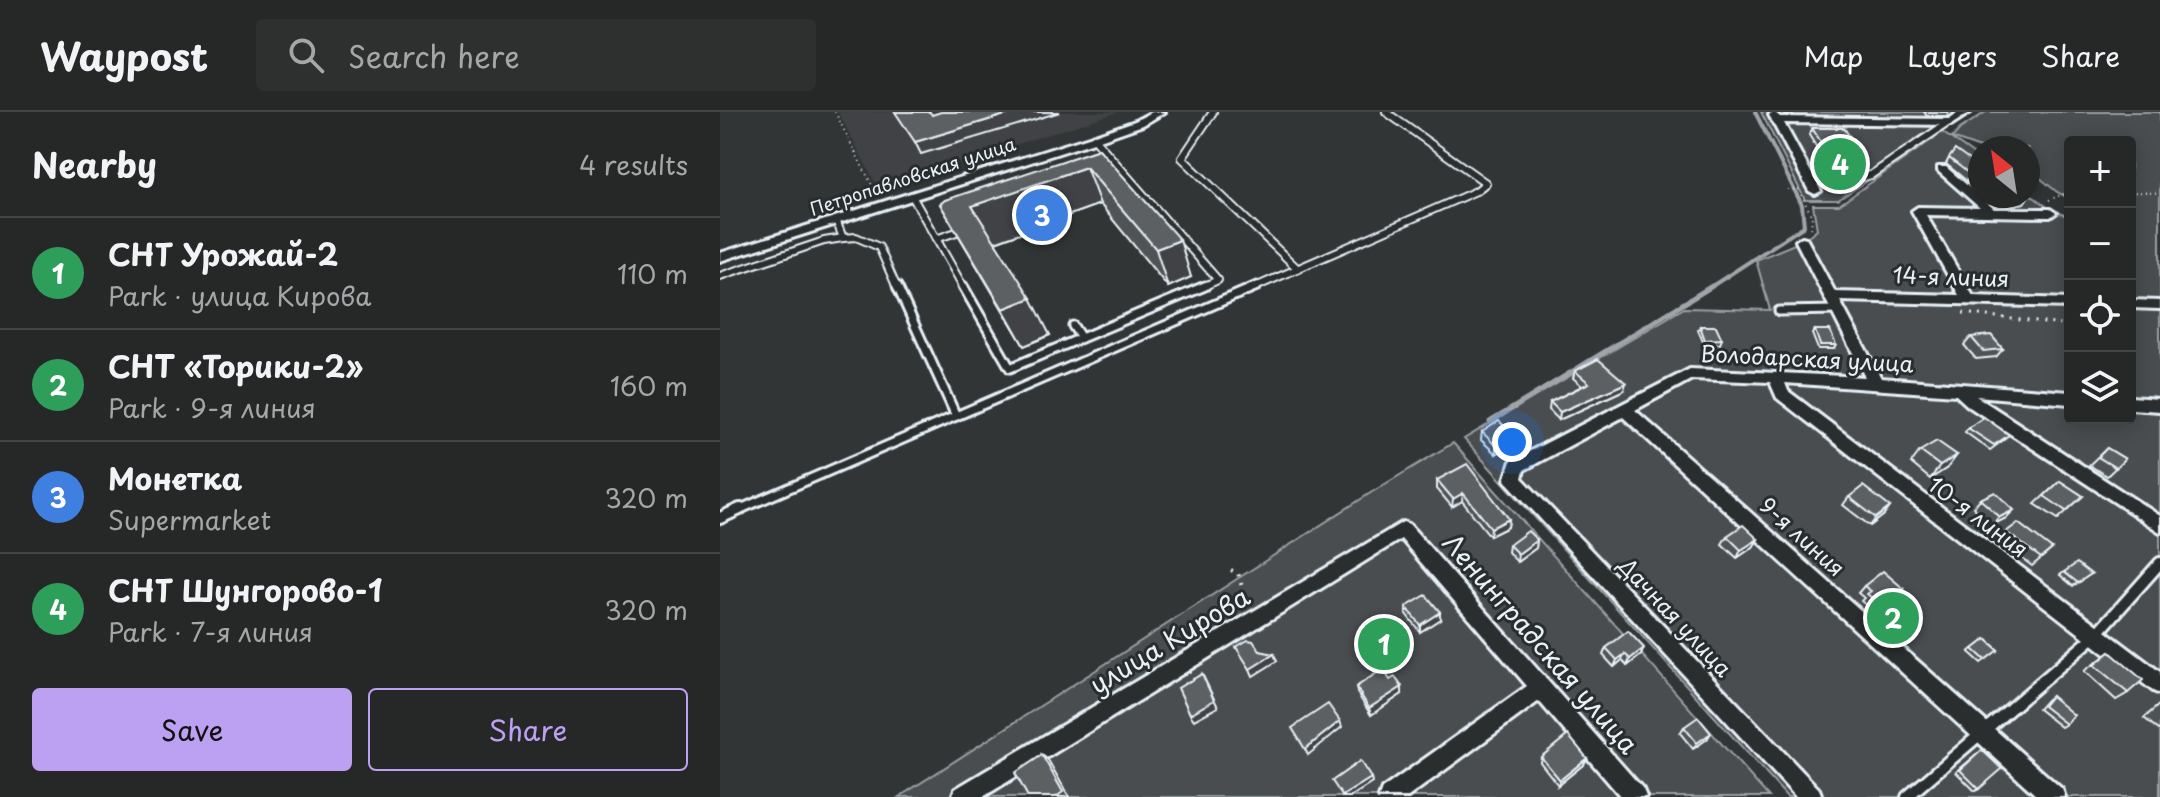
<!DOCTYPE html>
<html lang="en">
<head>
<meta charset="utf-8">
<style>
	:root { --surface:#262828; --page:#2e3030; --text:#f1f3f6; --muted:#a4a6a8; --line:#424445; --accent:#bca0f2 }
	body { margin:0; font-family:"Playpen Sans",sans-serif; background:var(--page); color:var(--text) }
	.controls { position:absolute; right:24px; top:24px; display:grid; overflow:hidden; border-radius:8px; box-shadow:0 4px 20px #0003 }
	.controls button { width:72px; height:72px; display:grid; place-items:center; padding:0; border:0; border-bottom:2px solid var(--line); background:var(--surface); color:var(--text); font:40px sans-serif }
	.compass { position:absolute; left:1248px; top:24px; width:72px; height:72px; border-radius:50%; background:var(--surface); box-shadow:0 4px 20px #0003; rotate:330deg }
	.you { position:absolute; left:792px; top:330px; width:28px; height:28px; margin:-20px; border:6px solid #fff; border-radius:50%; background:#1a73e8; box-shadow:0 0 0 12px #1a73e833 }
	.badge { display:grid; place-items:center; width:52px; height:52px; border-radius:50%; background:var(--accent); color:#fff; font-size:26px; font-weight:700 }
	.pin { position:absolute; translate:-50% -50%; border:4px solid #fff; box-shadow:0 2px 8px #0006 }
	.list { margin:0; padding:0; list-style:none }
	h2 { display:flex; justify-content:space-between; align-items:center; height:104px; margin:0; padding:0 32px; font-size:34px }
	h2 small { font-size:26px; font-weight:400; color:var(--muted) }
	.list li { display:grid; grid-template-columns:52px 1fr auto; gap:24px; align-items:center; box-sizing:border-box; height:112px; padding:0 32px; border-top:2px solid var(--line) }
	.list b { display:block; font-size:30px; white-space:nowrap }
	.list p { margin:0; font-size:26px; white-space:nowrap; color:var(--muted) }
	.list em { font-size:26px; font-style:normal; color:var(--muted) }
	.actions { display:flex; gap:16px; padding:24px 32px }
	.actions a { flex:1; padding:18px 0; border:2px solid var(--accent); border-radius:8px; text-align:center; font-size:28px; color:var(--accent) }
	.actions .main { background:var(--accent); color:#111 }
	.icon { flex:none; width:44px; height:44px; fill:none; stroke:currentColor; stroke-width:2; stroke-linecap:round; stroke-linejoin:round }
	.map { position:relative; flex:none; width:1440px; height:685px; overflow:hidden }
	header { display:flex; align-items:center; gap:48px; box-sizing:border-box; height:112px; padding:0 40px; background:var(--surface); border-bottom:2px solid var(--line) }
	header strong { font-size:38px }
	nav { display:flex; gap:44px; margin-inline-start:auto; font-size:28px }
	.search { width:560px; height:72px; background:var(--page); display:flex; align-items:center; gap:20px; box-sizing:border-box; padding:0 28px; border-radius:8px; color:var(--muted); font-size:30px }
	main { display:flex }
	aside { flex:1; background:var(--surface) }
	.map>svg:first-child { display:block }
	.built { fill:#3f4244 }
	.green { fill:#494d4f; stroke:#989fa4; stroke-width:2 }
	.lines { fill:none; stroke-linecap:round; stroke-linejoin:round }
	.stream-far1 { stroke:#9fa5aa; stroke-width:4 }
	.stream { stroke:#9fa5aa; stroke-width:5 }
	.service-far2-casing { stroke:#e8f1f8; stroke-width:10 }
	.service-far1-casing { stroke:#e8f1f8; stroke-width:13 }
	.service-casing { stroke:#e8f1f8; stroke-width:16 }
	.minor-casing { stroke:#e8f1f8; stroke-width:6 }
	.path-far2 { stroke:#e8f1f8; stroke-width:2; stroke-dasharray:1 4; stroke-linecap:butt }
	.path-far1 { stroke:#e8f1f8; stroke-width:3; stroke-dasharray:2 6; stroke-linecap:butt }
	.path { stroke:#e8f1f8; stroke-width:4; stroke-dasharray:2 7; stroke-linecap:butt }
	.service-far2 { stroke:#2a2d2e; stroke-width:6 }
	.service-far1 { stroke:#2a2d2e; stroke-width:7 }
	.service { stroke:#2a2d2e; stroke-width:10 }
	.minor { fill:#2a2d2e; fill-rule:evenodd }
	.wall { fill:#4f5355; stroke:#e8f1f8; stroke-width:2 }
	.shaded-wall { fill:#404345; stroke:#e8f1f8; stroke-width:2 }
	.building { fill:#5c6063; stroke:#e8f1f8; stroke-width:2 }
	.labels { text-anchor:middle; stroke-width:6; stroke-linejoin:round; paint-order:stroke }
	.far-street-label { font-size:18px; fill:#e8f1f8; stroke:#2a2d2e }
	.street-label { font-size:22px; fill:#e8f1f8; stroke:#2a2d2e }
	.near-street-label { font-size:26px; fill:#e8f1f8; stroke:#2a2d2e }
</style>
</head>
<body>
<header>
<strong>Waypost</strong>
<div class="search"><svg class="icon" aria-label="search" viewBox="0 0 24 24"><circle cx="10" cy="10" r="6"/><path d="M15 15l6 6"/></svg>Search here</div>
<nav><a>Map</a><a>Layers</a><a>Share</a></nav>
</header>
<main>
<aside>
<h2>Nearby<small>4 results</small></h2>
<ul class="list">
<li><span class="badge" style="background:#2e9e5b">1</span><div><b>СНТ Урожай-2</b><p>Park · улица Кирова</p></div><em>110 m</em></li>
<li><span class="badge" style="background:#2e9e5b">2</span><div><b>СНТ «Торики-2»</b><p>Park · 9-я линия</p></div><em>160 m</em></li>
<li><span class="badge" style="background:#3f7fe0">3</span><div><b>Монетка</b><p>Supermarket</p></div><em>320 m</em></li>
<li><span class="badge" style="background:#2e9e5b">4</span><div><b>СНТ Шунгорово-1</b><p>Park · 7-я линия</p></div><em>320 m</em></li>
</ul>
<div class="actions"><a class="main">Save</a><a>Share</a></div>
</aside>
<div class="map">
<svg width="1440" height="685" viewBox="0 0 1440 685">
	<rect width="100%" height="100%" fill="#323536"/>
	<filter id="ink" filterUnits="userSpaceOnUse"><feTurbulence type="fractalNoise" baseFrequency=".0125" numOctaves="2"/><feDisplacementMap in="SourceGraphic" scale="16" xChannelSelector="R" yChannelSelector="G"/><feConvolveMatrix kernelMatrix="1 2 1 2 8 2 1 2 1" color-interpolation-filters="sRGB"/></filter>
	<g filter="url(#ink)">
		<polygon class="built" points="118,0 399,0 158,76"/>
		<g class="green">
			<polygon points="1041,0 1251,0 1222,20 1260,47 1260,84 1308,84 1308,81 1333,99 1350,105 1350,306 1410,306 1410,30 1350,30 1350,87 1337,80 1308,56 1308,36 1260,36 1232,26 1240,17 1266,0 1440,0 1440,685 1067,685 744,327 964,196 1050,198 1036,148 1082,129 1097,117 1093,93 1119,93 1220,22 1118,88 1085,88"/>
			<polygon points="733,331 1049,685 179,685 652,380"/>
		</g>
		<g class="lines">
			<polyline class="stream-far1" points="989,176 1084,114 1082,93 1035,0"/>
			<polyline class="stream" points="770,310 992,174"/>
			<defs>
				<g id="service-far2">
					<polyline points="493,0 462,46 578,157"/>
					<polyline points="374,26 498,168 480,176"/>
					<polyline points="1089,69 1132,68 1151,63 1229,10"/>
					<polyline points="192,84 244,176"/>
					<polyline points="116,108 123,126 136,125 159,135 177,176"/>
					<polyline points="216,127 245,117"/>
					<polyline points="0,164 104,129 123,126"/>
					<polyline points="533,176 756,79 766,71 666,0"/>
				</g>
				<g id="service-far1">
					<polyline points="177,174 236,304"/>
					<polyline points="243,174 290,256 485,174"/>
					<polyline points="1059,199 1119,198"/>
					<polyline points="353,214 361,226"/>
					<polyline points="16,399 537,174"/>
				</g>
				<g id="service">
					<polyline points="0,406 20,397"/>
					<polyline points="1187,685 1376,523 1440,451"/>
				</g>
				<g id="minor">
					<polygon points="432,0 445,0 423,13 377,29 0,149 0,141 369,25 415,9"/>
					<polygon points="1054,0 1060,5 1229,7 1239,0 1251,0 1231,13 1064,11 1101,79 1095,82 1089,79 1049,3"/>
					<polygon points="1218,55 1226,55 1274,97 1330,97 1336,101 1330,105 1206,103 1253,184 1350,187 1350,195 1120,189 1161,266 1350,280 1350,292 1256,284 1440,404 1440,420 1248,294 1236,283 1065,271 1068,279 1440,560 1440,582 1433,579 1057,286 1050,270 972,267 915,298 1342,677 1345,685 1318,685 903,305 804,358 802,366 1099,677 1102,685 1076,685 785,368 791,349 970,257 1145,265 1076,129 1082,125 1086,126 1115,180 1239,183 1192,99 1198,95 1260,96 1218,59"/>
					<polygon points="1410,188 1440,189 1440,197 1410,196"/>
					<polygon points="1410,285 1440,287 1440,299 1410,297"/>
					<polygon points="683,410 689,412 923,677 926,685 901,685 819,589 688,685 659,685 662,677 807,574 681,427 263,685 232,685 235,677"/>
				</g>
			</defs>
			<use href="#service-far2" class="service-far2-casing"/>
			<use href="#service-far1" class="service-far1-casing"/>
			<use href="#service" class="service-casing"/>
			<use href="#minor" class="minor-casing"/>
			<g class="path-far2">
				<polyline points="115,0 135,40 139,39"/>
				<polyline points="135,40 157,83"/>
				<polyline points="1068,78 1080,77"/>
				<polyline points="1410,80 1440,81"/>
				<polyline points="1081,83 1092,104 1091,119"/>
				<polyline points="1329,88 1350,79"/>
			</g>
			<polyline class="path-far1" points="1243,201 1350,214"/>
			<polyline class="path" points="511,458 518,461 522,475 521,497"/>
			<use href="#service-far2" class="service-far2"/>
			<use href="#service-far1" class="service-far1"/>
			<use href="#service" class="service"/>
			<use href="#minor" class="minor"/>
		</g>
		<g class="wall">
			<polygon points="1204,0 1229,0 1227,4 1207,4"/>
			<polygon points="1092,16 1132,28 1129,36 1122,36 1125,41 1122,49 1105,49 1089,23"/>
			<polygon points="379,37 471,165 448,175 380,92 275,130 330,223 304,234 220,92"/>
			<polygon points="1229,46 1260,56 1260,71 1252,73 1226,52"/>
			<polygon points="1310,82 1304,91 1289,94 1276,85 1308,84"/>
			<polygon points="980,214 1002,227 1000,232 984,232 978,218"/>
			<polygon points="1095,218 1116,233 1114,237 1098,237 1092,222"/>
			<polygon points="1251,225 1283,237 1276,245 1256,247 1244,233"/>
			<polygon points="855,259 904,278 839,308 829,298 830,290 862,274 853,266"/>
			<polygon points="1248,316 1285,327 1270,338 1245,320"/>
			<polygon points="762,320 793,332 776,342 761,328"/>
			<polygon points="1387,336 1405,347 1387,364 1369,353"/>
			<polygon points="1200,339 1237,343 1227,356 1210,367 1191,351"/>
			<polygon points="717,368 789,407 788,415 770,424 742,389 732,395 717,377"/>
			<polygon points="1340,369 1363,384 1338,407 1315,392"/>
			<polygon points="1129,385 1170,395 1164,403 1150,414 1123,393"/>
			<polygon points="1260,387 1286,406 1272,413 1253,395"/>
			<polygon points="1286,420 1332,437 1312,454 1278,428"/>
			<polygon points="1007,424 1038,427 1033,435 1017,446 1002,432"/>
			<polygon points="817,428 816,436 797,450 788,440 789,433"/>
			<polygon points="1344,460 1371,462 1353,474 1340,463"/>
			<polygon points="1144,474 1184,477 1156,502 1141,489 1144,486 1138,481"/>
			<polygon points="686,495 720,507 700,520 686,502"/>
			<polygon points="1266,527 1278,538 1261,551 1249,540"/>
			<polygon points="886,536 921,543 907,554 902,548 894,555 883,543"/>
			<polygon points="1390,540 1408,581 1396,588 1364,559"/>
			<polygon points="670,568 682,582 651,603 637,581 636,575"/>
			<polygon points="1331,584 1346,612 1341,615 1318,597 1326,588"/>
			<polygon points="1440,592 1440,619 1424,606"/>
			<polygon points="964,615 987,627 973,637 960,621"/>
			<polygon points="1262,638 1259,677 1255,679 1236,660"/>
			<polygon points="821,645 867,646 864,652 838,673 820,650"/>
		</g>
		<g class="shaded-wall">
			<polygon points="295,0 340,0 201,42 195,30"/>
			<polygon points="366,55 380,92 272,131 252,94"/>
			<polygon points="1260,66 1260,71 1252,73 1256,67"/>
			<polygon points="1310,82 1304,91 1289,94 1295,85 1308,84"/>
			<polygon points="460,128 471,165 448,175 436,137"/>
			<polygon points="311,186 330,223 304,234 283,197"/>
			<polygon points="906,271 904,278 839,308 840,300"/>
			<polygon points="794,323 793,332 776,342 776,334"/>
			<polygon points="1237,343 1227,356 1210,367 1220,354"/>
			<polygon points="743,381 742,389 732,395 733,387"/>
			<polygon points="1170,395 1164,403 1150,414 1156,406"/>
			<polygon points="1294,398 1286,406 1272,413 1280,405"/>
			<polygon points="789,407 788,415 770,424 771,416"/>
			<polygon points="1038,427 1033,435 1017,446 1021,438"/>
			<polygon points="817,428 816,436 797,450 798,442"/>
			<polygon points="1184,477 1178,484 1156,502 1163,495"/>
			<polygon points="720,500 720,507 700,520 700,513"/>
			<polygon points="924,536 921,543 907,554 910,547"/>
			<polygon points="554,542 557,549 533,564 530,557"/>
			<polygon points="905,542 902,548 894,555 897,548"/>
			<polygon points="482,562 498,595 474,608 470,602"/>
			<polygon points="682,575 682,582 651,603 649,596"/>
			<polygon points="620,609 622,615 588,643 585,637"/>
			<polygon points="991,621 987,627 973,637 977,631"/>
			<polygon points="322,643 328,648 349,685 336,685"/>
			<polygon points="867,646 864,652 838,673 840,668"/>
			<polygon points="651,666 652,671 630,685 622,685 622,684"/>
		</g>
		<g class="building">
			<polygon points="175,0 210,0 212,3 221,0 295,0 195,30"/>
			<polygon points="1092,16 1124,16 1132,28 1117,28 1125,41 1108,41"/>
			<polygon points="379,37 460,128 436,137 366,55 252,94 311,186 283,197 220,92 225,88"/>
			<polygon points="1235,38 1260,56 1260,66 1256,67 1229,46"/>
			<polygon points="980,214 996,214 1002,227 985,228"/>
			<polygon points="1095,218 1110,218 1116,233 1100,233"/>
			<polygon points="1271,223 1283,237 1263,239 1251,225"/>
			<polygon points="878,247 906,271 840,300 830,290 869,271 855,259"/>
			<polygon points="1264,305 1289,323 1274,333 1248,316"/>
			<polygon points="779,309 794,323 776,334 762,320"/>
			<polygon points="1217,329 1237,343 1220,354 1200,339"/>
			<polygon points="1387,336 1405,347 1396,356 1378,345"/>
			<polygon points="747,352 789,407 771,416 743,381 733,387 717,368"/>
			<polygon points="1340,369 1363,384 1346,399 1324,384"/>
			<polygon points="1143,374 1170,395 1156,406 1129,385"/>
			<polygon points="1275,380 1294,398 1280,405 1260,387"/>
			<polygon points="1298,411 1332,437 1321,446 1286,420"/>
			<polygon points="1023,413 1038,427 1021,438 1007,424"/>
			<polygon points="808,419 817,428 798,442 789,433"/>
			<polygon points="1357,451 1371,462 1358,471 1344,460"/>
			<polygon points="1163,459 1184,477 1163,495 1147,482 1151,479 1144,474"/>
			<polygon points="706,483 720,500 700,513 686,495"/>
			<polygon points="908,519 924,536 910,547 905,542 897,548 886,536"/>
			<polygon points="1266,527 1278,538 1265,548 1253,537"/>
			<polygon points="528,528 533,529 540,539 554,542 530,557 516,535"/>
			<polygon points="1390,540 1423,568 1408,581 1374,553"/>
			<polygon points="663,557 670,568 675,565 682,575 649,596 636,575"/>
			<polygon points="482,562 494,588 470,602 458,576"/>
			<polygon points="1331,584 1354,603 1346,612 1323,594"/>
			<polygon points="608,592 620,609 585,637 572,616"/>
			<polygon points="978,605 991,621 977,631 964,615"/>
			<polygon points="848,623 867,646 840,668 821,645"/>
			<polygon points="1262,638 1282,657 1259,677 1240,658"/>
			<polygon points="322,643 343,680 336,685 308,685 295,661"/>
			<polygon points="640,649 651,666 622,684 612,669"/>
		</g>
	</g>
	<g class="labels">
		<g class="far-street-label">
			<text transform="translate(193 65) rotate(-18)" y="6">Петропавловская улица</text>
		</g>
		<g class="street-label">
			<text transform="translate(1231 165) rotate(2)" y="8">14-я линия</text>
			<text transform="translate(1087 247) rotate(3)" y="8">Володарская улица</text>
			<text transform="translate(1258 405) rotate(37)" y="8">10-я линия</text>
			<text transform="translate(1082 425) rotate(42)" y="8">9-я линия</text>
			<text transform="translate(955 505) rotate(47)" y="8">Дачная улица</text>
		</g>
		<g class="near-street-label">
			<text transform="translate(450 529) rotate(-31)" y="9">улица Кирова</text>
			<text transform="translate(820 532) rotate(49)" y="9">Ленинградская улица</text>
		</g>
	</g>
</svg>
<div class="controls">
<button>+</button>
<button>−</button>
<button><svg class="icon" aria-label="locate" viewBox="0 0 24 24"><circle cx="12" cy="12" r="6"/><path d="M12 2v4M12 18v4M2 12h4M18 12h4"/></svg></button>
<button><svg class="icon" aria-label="layers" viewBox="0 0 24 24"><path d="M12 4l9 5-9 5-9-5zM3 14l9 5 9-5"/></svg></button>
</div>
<svg class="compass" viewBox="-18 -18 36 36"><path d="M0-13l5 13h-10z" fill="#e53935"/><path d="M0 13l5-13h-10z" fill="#a4a6a8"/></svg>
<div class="you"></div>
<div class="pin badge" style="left:664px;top:532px;background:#2e9e5b">1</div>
<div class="pin badge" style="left:1173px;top:506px;background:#2e9e5b">2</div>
<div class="pin badge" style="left:322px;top:103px;background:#3f7fe0">3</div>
<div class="pin badge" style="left:1120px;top:52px;background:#2e9e5b">4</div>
</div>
</main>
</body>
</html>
